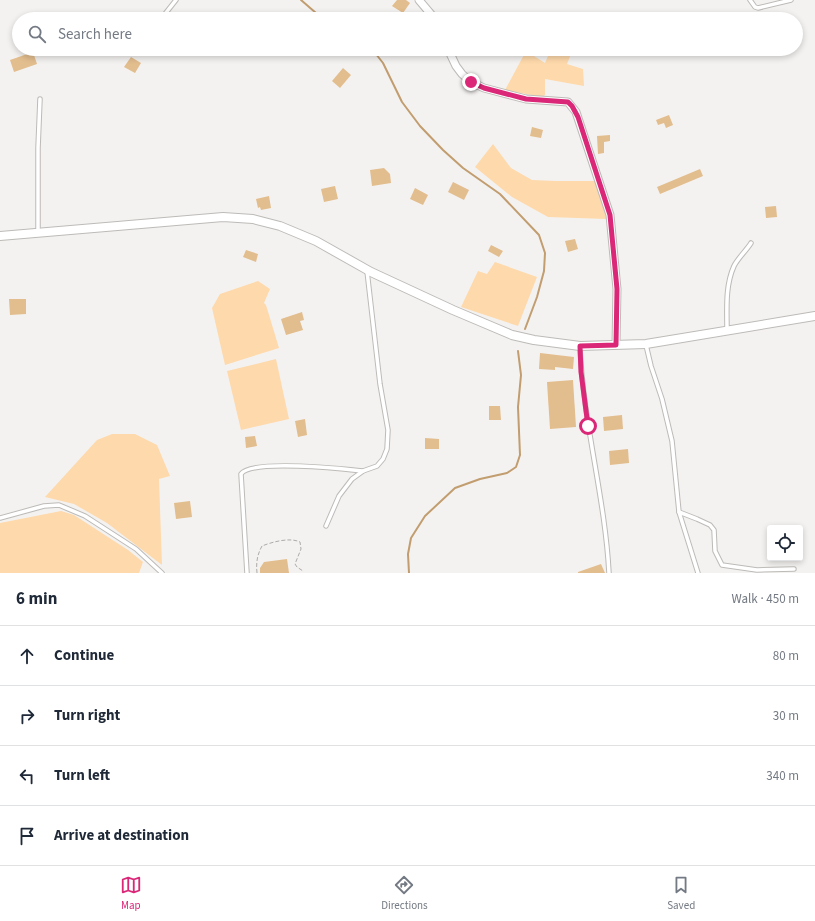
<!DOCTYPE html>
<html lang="en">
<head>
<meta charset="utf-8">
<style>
	:root { --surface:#fff; --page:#f6f6f7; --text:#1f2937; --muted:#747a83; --line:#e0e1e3; --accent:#db2777 }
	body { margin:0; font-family:"Source Sans 3",sans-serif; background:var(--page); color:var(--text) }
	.controls { position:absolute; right:12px; bottom:12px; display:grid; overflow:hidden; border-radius:4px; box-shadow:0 2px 6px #0003 }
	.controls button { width:36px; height:36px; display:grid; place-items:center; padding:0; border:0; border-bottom:1px solid var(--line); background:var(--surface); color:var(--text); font:20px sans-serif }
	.stop { position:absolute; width:12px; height:12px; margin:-9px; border:3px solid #db2777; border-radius:50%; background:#fff }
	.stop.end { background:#db2777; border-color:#fff; box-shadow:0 1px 4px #0008 }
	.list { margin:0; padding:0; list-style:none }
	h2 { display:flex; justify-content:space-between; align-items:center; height:52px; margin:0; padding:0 16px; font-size:17px }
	h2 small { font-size:13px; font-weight:400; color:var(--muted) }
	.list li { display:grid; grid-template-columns:26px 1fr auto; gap:12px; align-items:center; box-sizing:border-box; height:60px; padding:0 16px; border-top:1px solid var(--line) }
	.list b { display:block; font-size:15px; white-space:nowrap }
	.list em { font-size:13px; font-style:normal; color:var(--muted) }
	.icon { flex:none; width:22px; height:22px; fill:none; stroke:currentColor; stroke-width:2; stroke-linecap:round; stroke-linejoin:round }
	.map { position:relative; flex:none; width:815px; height:573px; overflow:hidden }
	.search { position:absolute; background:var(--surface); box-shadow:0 2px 6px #0003; left:12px; right:12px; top:12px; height:44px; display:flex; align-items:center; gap:10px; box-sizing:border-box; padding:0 14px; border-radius:22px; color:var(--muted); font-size:15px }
	.sheet { height:292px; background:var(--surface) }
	nav { display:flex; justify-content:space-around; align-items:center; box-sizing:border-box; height:56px; border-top:1px solid var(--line); background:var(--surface); font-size:11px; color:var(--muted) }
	nav a { display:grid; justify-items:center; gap:2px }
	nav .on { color:var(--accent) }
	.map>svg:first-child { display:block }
	.green { fill:#fed9ab }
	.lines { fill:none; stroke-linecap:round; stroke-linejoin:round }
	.stream { stroke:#c19d6f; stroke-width:2 }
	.building { fill:#e2bd8e }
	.service-casing { stroke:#bdbbb8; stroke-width:5.5 }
	.minor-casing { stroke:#bdbbb8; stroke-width:9 }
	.tertiary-casing { stroke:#bdbbb8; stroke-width:10 }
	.path { stroke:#acaba9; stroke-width:1; stroke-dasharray:4 2; stroke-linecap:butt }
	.service { stroke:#fff; stroke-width:3.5 }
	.minor { stroke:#fff; stroke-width:7 }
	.tertiary { stroke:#fff; stroke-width:8 }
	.route { stroke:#db2777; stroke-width:5 }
</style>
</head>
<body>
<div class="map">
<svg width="815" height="573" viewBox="0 0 815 573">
	<rect width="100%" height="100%" fill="#f4f2f0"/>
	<g class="green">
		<polygon points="551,49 573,49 567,64 583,69 584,86 545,79 545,95 542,97 505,90 526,51 545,63"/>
		<polygon points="493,144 511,168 532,180 556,181 595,181 607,219 548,217 512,197 475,167"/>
		<polygon points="495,262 537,277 518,326 461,307 478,271 487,274"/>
		<polygon points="258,281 270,289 264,303 266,305 279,348 225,365 212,308 220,294"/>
		<polygon points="276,359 289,419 241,430 227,371"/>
		<polygon points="112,434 135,434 157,445 170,476 159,479 162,565 107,523 74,504 45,497 97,440"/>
		<polygon points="61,511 74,515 128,550 143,562 139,573 0,573 0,523"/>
	</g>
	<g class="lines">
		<g class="stream">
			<polyline points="301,0 316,13 327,19"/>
			<polyline points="372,49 383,63 402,102 420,126 443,150 463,168 500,194 539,235 545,253 544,271 537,297 525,329"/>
			<polyline points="409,573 408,554 411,538 425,516 455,488 480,479 507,473 516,467 520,455 518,407 521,375 518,351"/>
		</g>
	</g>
	<g class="building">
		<polygon points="397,0 406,0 410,3 403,13 392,6"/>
		<polygon points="33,52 37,64 14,72 10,60"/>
		<polygon points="131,57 141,63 135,73 124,67"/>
		<polygon points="343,68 351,75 340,88 332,81"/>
		<polygon points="669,115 673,125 666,128 664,123 658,125 656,120"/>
		<polygon points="532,127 543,130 541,138 530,136"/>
		<polygon points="610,135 610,141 604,142 604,153 598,154 597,136"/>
		<polygon points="384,168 390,174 391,183 372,186 370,170"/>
		<polygon points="700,169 703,176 660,194 657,187"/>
		<polygon points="453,182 469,190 464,200 448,192"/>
		<polygon points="335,186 338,199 324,202 321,189"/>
		<polygon points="415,188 428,195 423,205 410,199"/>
		<polygon points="269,196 271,208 261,210 260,207 258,208 256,199"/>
		<polygon points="776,206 777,217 766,218 765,207"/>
		<polygon points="575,239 578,249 568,252 565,241"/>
		<polygon points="491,245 503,251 499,257 488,251"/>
		<polygon points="246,250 258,254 256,262 243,257"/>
		<polygon points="9,299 26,299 26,314 10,315"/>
		<polygon points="302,312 304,320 300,321 303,330 286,335 281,319"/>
		<polygon points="540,353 574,357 573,369 555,367 555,370 539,369"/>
		<polygon points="573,380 576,427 550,429 547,382"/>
		<polygon points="489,406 500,406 501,420 489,420"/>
		<polygon points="622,415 623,429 604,431 603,417"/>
		<polygon points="305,419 307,435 298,437 295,421"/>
		<polygon points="255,436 257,446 246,448 245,437"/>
		<polygon points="425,438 439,439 439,449 425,449"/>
		<polygon points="628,449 629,463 610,465 609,451"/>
		<polygon points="190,501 192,517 176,519 174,503"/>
		<polygon points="287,559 289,573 260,573 260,568 264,562"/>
		<polygon points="601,564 605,573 578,573 578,572"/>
	</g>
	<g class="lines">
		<defs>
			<g id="service">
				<polyline points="750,0 755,7 758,8 791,0"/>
				<polyline points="161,19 176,0"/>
				<polyline points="38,232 38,148 40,99"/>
				<path d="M727 330C727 309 725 286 734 266 738 258 746 251 751 243"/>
				<polyline points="646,345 651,366 662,399 672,441 679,512 698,573"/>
				<path d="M580 347C583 423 605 497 609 573"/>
				<polyline points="679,512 697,519 710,525 714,530 715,551 722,565 757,570 794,569"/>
				<polyline points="0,518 44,506 59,505 85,516 136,549 162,573"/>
				<polyline points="326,526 339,496 352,479 363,471 377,466 383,459 387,449 388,430 380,384 367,271"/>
				<path d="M247 573 241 474C251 459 344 469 363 471"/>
			</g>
			<g id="minor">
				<polyline points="419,0 435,19"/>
				<polyline points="448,49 456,66 462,74 471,82 484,88 526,99 568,102 576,112 610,215 617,289 616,345"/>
			</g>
			<polyline id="tertiary" points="0,236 223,217 253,219 280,226 316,241 371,272 453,310 512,335 534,340 580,346 646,344 815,316"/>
		</defs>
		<use href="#service" class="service-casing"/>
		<use href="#minor" class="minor-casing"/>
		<use href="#tertiary" class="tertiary-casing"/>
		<path class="path" d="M257 573C256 563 257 555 262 546 272 542 290 537 300 542L301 549 295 564 297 567 303 571"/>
		<use href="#service" class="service"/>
		<use href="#minor" class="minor"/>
		<use href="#tertiary" class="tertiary"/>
	</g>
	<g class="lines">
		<polyline class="route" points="471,82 484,88 526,99 568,102 572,106 578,117 610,215 617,289 616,345 580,346 581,372 588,426"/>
	</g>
</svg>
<div class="controls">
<button><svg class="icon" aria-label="locate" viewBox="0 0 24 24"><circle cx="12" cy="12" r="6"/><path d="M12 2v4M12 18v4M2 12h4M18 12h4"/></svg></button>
</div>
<div class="stop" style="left:588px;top:426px"></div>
<div class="stop end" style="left:471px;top:82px"></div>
<div class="search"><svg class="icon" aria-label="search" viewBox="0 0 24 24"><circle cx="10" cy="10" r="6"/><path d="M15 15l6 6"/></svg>Search here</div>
</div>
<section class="sheet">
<h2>6 min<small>Walk · 450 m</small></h2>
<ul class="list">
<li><svg class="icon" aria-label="ahead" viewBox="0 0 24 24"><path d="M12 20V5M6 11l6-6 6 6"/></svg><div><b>Continue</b></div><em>80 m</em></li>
<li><svg class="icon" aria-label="right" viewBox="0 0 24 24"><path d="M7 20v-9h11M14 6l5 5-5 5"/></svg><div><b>Turn right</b></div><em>30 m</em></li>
<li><svg class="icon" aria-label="left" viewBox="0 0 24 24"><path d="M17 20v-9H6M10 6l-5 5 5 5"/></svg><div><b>Turn left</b></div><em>340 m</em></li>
<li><svg class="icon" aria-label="arrive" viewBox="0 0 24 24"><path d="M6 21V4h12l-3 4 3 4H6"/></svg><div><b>Arrive at destination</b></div></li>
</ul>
</section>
<nav>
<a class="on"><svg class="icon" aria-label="map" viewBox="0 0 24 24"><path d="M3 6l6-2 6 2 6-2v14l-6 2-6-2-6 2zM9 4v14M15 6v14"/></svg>Map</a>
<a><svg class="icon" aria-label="directions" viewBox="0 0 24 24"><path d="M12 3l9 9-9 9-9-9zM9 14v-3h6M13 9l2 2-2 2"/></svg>Directions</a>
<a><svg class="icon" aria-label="saved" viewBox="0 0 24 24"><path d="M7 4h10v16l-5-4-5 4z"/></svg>Saved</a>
</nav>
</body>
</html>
